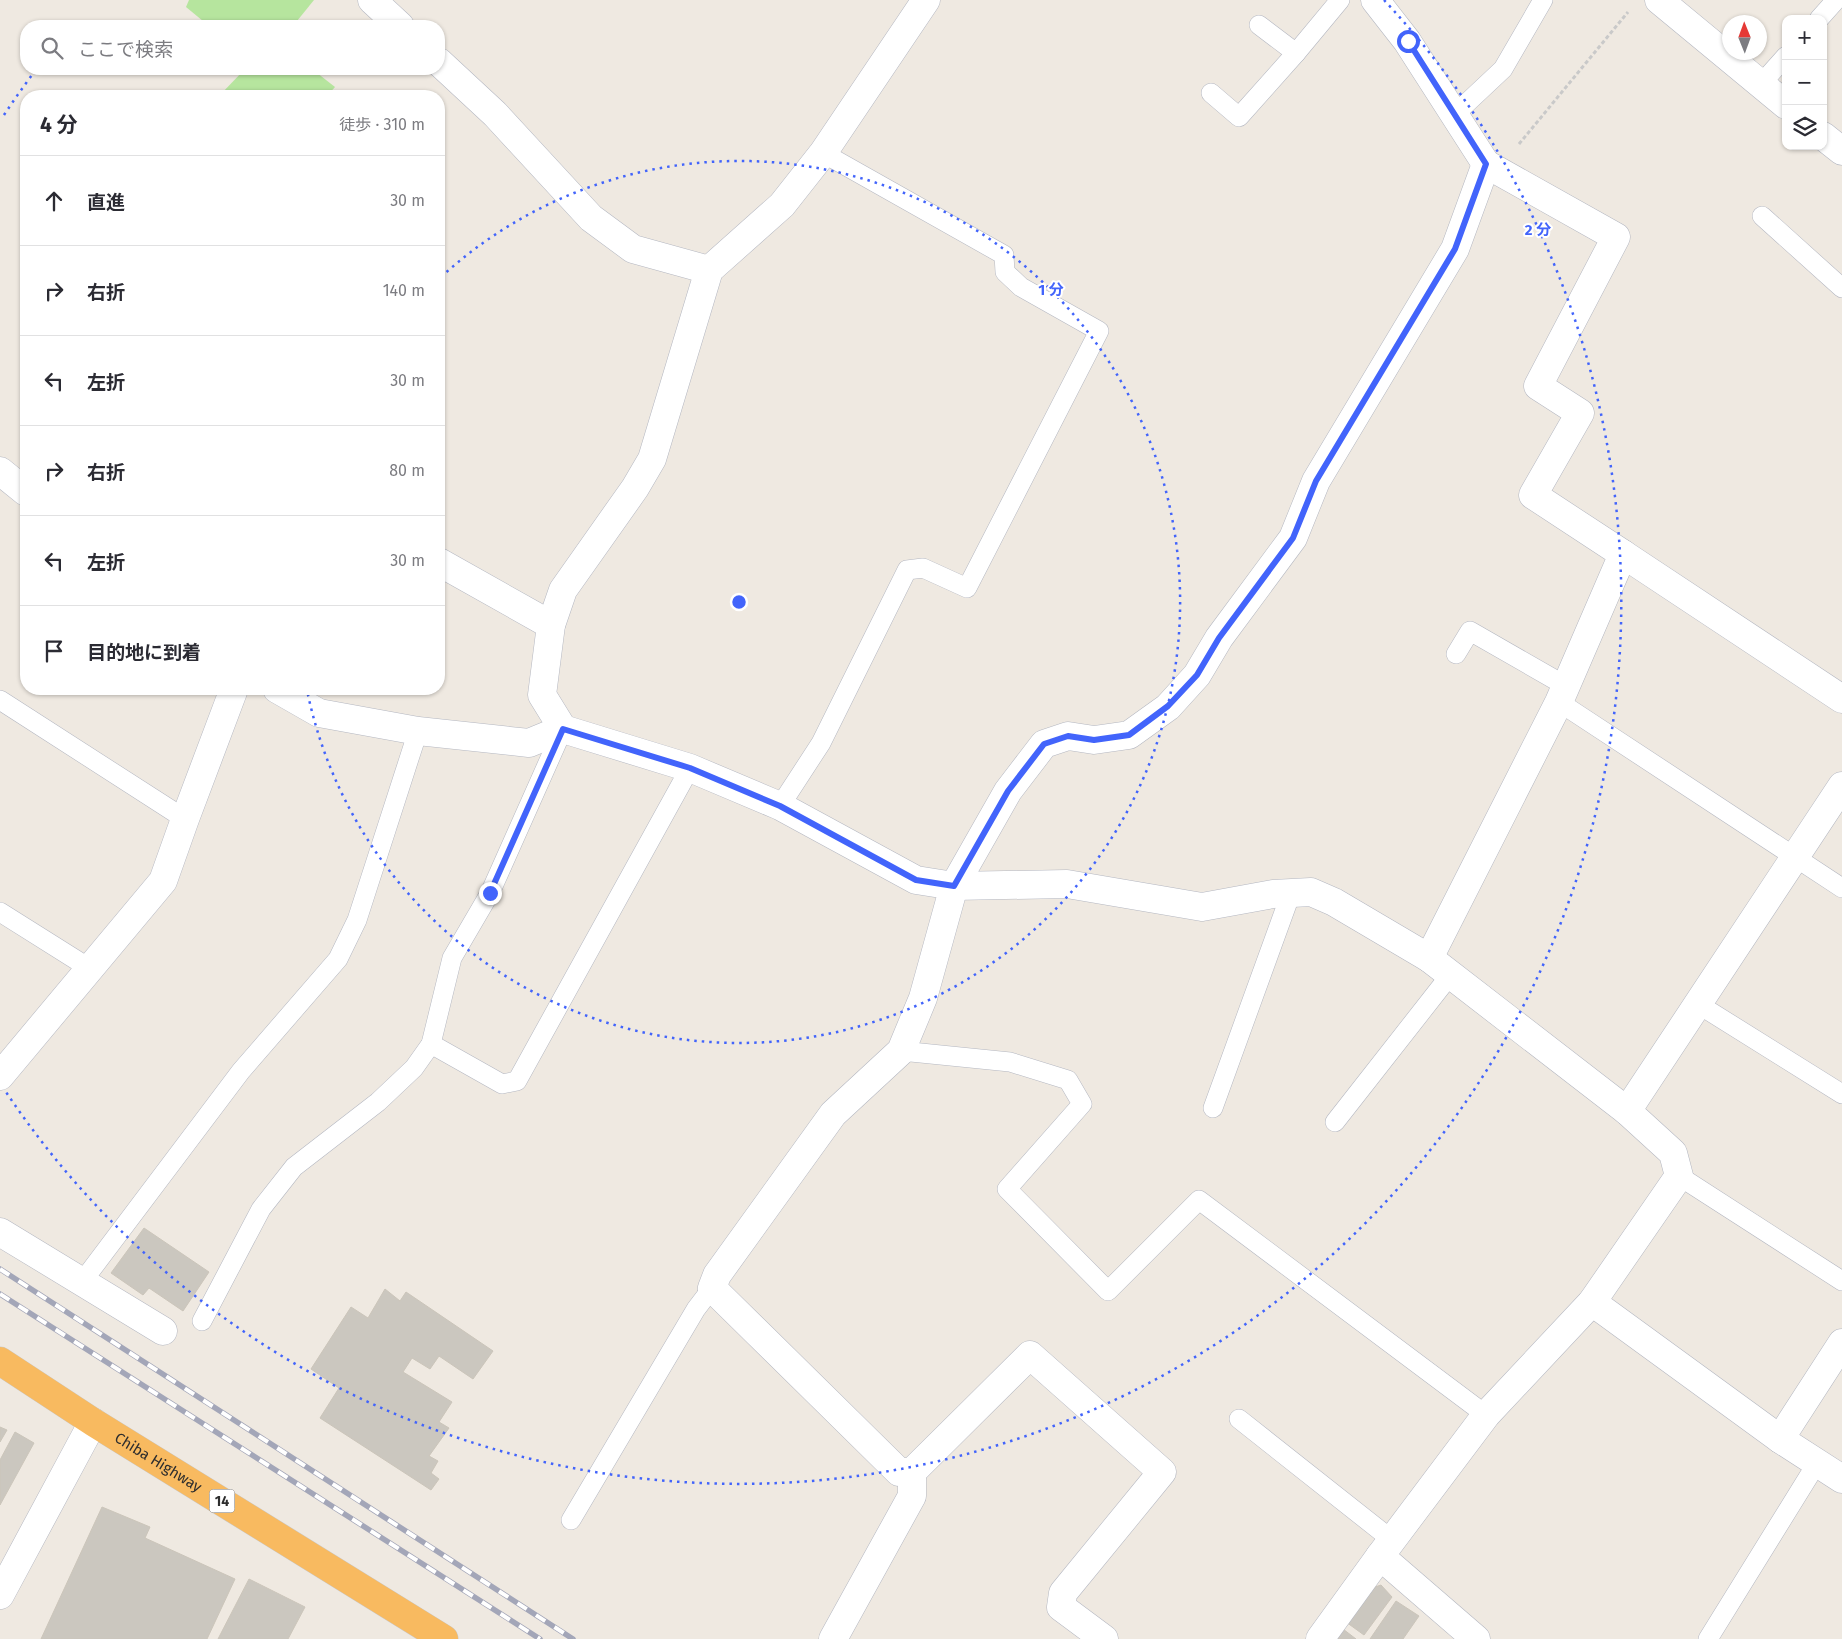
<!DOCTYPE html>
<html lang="ja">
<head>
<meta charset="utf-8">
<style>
	:root { --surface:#fff; --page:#f7f7f7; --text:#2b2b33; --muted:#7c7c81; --line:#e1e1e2 }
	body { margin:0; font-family:"Fira Sans","Noto Sans JP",sans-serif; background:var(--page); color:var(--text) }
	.controls { position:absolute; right:15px; top:15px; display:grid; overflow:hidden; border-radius:10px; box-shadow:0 1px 4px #0004 }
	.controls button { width:45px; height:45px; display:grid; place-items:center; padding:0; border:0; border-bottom:1px solid var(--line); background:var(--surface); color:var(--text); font:25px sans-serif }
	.compass { position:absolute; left:1722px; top:15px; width:45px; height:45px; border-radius:50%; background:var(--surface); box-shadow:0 1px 4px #0004; rotate:359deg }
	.stop { position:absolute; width:15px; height:15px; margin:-11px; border:4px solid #4264fb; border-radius:50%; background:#fff }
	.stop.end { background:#4264fb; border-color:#fff; box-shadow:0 1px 5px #0008 }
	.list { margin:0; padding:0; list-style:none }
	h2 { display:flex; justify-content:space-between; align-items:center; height:65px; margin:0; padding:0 20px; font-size:21px }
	h2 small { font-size:16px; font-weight:400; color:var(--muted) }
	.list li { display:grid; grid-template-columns:32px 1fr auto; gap:15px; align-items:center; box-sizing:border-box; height:90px; padding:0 20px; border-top:1px solid var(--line) }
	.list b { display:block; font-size:19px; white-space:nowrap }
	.list em { font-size:16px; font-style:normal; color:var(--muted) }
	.icon { flex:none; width:28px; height:28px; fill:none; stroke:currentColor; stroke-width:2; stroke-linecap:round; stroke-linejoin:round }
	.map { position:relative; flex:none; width:1842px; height:1639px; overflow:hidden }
	.search { position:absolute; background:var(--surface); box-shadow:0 1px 4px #0004; left:20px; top:20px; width:425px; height:55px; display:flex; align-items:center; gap:12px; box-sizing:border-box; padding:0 18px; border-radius:20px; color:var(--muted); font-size:19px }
	.panel { position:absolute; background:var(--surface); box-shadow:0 1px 4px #0004; left:20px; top:90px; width:425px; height:605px; border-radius:20px }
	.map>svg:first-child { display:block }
	.green { fill:#b6e59e }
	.building { fill:#cbc7bf; stroke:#cbc5ba }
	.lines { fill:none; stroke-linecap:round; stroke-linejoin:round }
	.service-casing { stroke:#b4b7c1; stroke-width:20 }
	.minor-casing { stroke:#b4b7c1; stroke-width:29 }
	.tertiary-casing { stroke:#b4b7c1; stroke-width:29 }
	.trunk-casing { stroke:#c9c9c9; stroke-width:29 }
	.path { stroke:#c9c9c9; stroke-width:3; stroke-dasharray:4 2.5; stroke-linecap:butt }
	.service { stroke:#fff; stroke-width:19 }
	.minor { stroke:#fff; stroke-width:28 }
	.tertiary { stroke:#fff; stroke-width:28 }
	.trunk { stroke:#f8ba60; stroke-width:28 }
	.rail-casing { stroke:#a3a6b8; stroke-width:5.5 }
	.rail { stroke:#fff; stroke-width:4; stroke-dasharray:11; stroke-linecap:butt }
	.route { stroke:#4264fb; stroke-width:6 }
	.ring { fill:none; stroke:#4264fb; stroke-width:2.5; stroke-dasharray:2.5 5 }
	.labels { text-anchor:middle; stroke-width:4; stroke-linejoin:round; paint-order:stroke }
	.shield { fill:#fff; stroke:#6d6d6d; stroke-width:1 }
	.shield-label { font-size:14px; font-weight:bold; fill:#2e2e2e }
	.street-label { font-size:15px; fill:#2e2e2e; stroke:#fff }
	.centre { fill:#4264fb; stroke:#fff; stroke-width:2.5 }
	.ring-label { font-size:15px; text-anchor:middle; font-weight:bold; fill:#4264fb; stroke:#fff; stroke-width:4; stroke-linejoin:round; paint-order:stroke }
</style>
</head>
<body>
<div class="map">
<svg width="1842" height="1639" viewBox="0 0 1842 1639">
	<rect width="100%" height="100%" fill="#efe9e1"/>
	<g class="green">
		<polygon points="189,0 314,0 293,26 209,26 186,7"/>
		<polygon points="245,69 312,69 335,87 327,96 219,96"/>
	</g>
	<g class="building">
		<polygon points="144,1228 209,1272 183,1311 149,1288 143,1295 111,1273"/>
		<polygon points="385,1289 400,1301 406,1292 493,1351 473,1379 439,1356 430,1369 412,1358 403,1372 452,1402 439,1422 449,1428 429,1456 438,1461 431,1473 439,1479 431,1490 320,1418 339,1388 311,1369 351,1307 368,1318"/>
		<polygon points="0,1427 7,1430 0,1442"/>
		<polygon points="15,1432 34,1443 0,1505 0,1460"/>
		<polygon points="102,1507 150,1527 145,1538 235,1579 207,1639 41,1639"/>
		<polygon points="249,1579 305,1607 288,1639 218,1639"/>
		<polygon points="1381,1585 1392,1597 1364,1635 1346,1622 1372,1588"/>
		<polygon points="1396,1601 1419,1616 1403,1639 1370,1639"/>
		<polygon points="1343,1629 1356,1639 1336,1639"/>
	</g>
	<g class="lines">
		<defs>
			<g id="service">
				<polyline points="1819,19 1836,0"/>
				<polyline points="1259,25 1296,53 1340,0"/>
				<polyline points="1761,84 1786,56"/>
				<polyline points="1211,93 1239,117 1296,53"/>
				<polyline points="1454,115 1503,69 1543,0"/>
				<polyline points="1762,216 1842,288"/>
				<polyline points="1456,654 1470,631 1566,686"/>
				<polyline points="0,700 185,819"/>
				<polyline points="1559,702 1842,888"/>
				<polyline points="780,806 821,743 907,570 923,568 967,588 1099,331 1021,287 1005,272 1004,255 823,153"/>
				<polyline points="0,912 89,968"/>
				<polyline points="1698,1004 1842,1094"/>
				<polyline points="431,1044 502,1084 517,1081 690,768"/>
				<polyline points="901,1051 1010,1062 1068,1080 1082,1104 1007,1189 1108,1291 1199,1200 1486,1415"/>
				<polyline points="1213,1108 1291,893"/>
				<polyline points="1335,1122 1451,974"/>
				<polyline points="1679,1176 1842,1281"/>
				<polyline points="82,1282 241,1071 338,959 357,920 418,731"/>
				<polyline points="202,1321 261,1209 294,1167 378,1102 414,1068 431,1044 452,958 490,893 563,729"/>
				<polyline points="1239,1419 1392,1540"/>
				<polyline points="571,1520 696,1309 712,1288"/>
				<polyline points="1708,1639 1817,1463"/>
			</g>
			<g id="minor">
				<polyline points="372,0 400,26"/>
				<polyline points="1375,0 1407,41 1486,164 1616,237 1538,386 1580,413 1533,495 1623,554 1559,702 1429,958"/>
				<polyline points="1659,0 1786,105"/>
				<polyline points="439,62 495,114 591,218 633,249 709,270"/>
				<polyline points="1823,136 1842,151"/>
				<polyline points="0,471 26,492"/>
				<polyline points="1623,554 1842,699"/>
				<polyline points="439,562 551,625"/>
				<polyline points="277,689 319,713 418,731 529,743 563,729 690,768 780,806 916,880 954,886 1067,884 1202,907 1273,894 1311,892 1334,902 1429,958 1627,1111 1673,1153 1679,1176 1592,1302 1486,1415 1380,1556 1320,1639"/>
				<polyline points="563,729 542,695 551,625 563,590 635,488 652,459 709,270 782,205 823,153 926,0"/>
				<polyline points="0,1076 163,881 185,819 234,689"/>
				<polyline points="1627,1111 1842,786"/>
				<polyline points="0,1232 163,1331"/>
				<polyline points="1592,1302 1780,1439 1842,1479"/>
				<polyline points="1780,1439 1842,1343"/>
				<polyline points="1380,1556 1476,1639"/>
				<polyline points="833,1639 912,1496 912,1472"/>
				<polyline points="1104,1639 1061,1607 1063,1593 1162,1472 1030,1355 912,1472 899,1472 712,1288 717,1275 833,1114 901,1051 923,998 954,886 1008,791 1044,744 1068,736 1094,740 1129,735 1168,707 1197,675 1219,638 1293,538 1316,481 1455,249 1486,164"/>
			</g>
			<polyline id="tertiary" points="0,1595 93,1422"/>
			<g id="trunk">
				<path id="s1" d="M0 1361 93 1422 444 1639"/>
			</g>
		</defs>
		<use href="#service" class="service-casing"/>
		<use href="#minor" class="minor-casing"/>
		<use href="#tertiary" class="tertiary-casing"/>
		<use href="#trunk" class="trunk-casing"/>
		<polyline class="path" points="1519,144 1628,12"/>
		<use href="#service" class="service"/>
		<use href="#minor" class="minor"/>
		<use href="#tertiary" class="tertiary"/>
		<use href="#trunk" class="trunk"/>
		<defs>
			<g id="rail">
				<polyline points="0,1269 573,1639"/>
				<polyline points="0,1294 540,1639"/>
			</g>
		</defs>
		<use href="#rail" class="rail-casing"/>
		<use href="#rail" class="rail"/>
	</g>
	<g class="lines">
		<polyline class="route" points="490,893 563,729 690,768 780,806 916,880 954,886 1008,791 1044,744 1068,736 1094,740 1129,735 1168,706 1197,675 1219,638 1293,538 1316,481 1455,249 1486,164 1408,41"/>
	</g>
	<g class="ring">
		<path d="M441 277A441 441 0 1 1 307 690"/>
		<path d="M4 115A882 882 0 0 1 35 71M1384 0A882 882 0 1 1 4 1089"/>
	</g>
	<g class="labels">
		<rect class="shield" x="209.5" y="1489.5" width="25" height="23" rx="4"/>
		<g class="shield-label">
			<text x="222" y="1506">14</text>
		</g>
		<g class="street-label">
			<text dy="5" stroke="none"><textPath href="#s1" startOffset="188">Chiba Highway</textPath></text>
		</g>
	</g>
	<circle cx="739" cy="602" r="8" class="centre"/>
	<g class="ring-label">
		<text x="1538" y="235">2 分</text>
		<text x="1051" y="295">1 分</text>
	</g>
</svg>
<div class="controls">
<button>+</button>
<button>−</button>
<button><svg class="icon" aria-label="layers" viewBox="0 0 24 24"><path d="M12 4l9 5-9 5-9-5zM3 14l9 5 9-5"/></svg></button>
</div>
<svg class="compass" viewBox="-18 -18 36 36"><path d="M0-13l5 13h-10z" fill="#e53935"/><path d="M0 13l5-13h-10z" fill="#7c7c81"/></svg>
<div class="stop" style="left:1408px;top:41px"></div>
<div class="stop end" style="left:490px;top:893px"></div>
<div class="search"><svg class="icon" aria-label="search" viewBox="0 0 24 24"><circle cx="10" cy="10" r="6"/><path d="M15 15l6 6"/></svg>ここで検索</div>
<section class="panel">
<h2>4 分<small>徒歩 · 310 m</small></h2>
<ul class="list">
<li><svg class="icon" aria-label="ahead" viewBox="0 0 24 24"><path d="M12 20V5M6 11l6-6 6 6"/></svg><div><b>直進</b></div><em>30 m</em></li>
<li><svg class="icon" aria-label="right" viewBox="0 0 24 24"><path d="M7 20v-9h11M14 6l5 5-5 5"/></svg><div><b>右折</b></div><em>140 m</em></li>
<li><svg class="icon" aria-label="left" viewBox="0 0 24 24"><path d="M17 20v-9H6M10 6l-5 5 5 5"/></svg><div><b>左折</b></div><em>30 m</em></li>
<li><svg class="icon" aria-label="right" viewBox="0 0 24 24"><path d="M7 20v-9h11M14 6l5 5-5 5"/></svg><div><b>右折</b></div><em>80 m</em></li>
<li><svg class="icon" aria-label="left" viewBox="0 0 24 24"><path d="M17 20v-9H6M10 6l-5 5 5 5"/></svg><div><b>左折</b></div><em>30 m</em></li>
<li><svg class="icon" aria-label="arrive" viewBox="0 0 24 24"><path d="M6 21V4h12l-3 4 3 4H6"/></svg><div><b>目的地に到着</b></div></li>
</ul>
</section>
</div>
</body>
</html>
